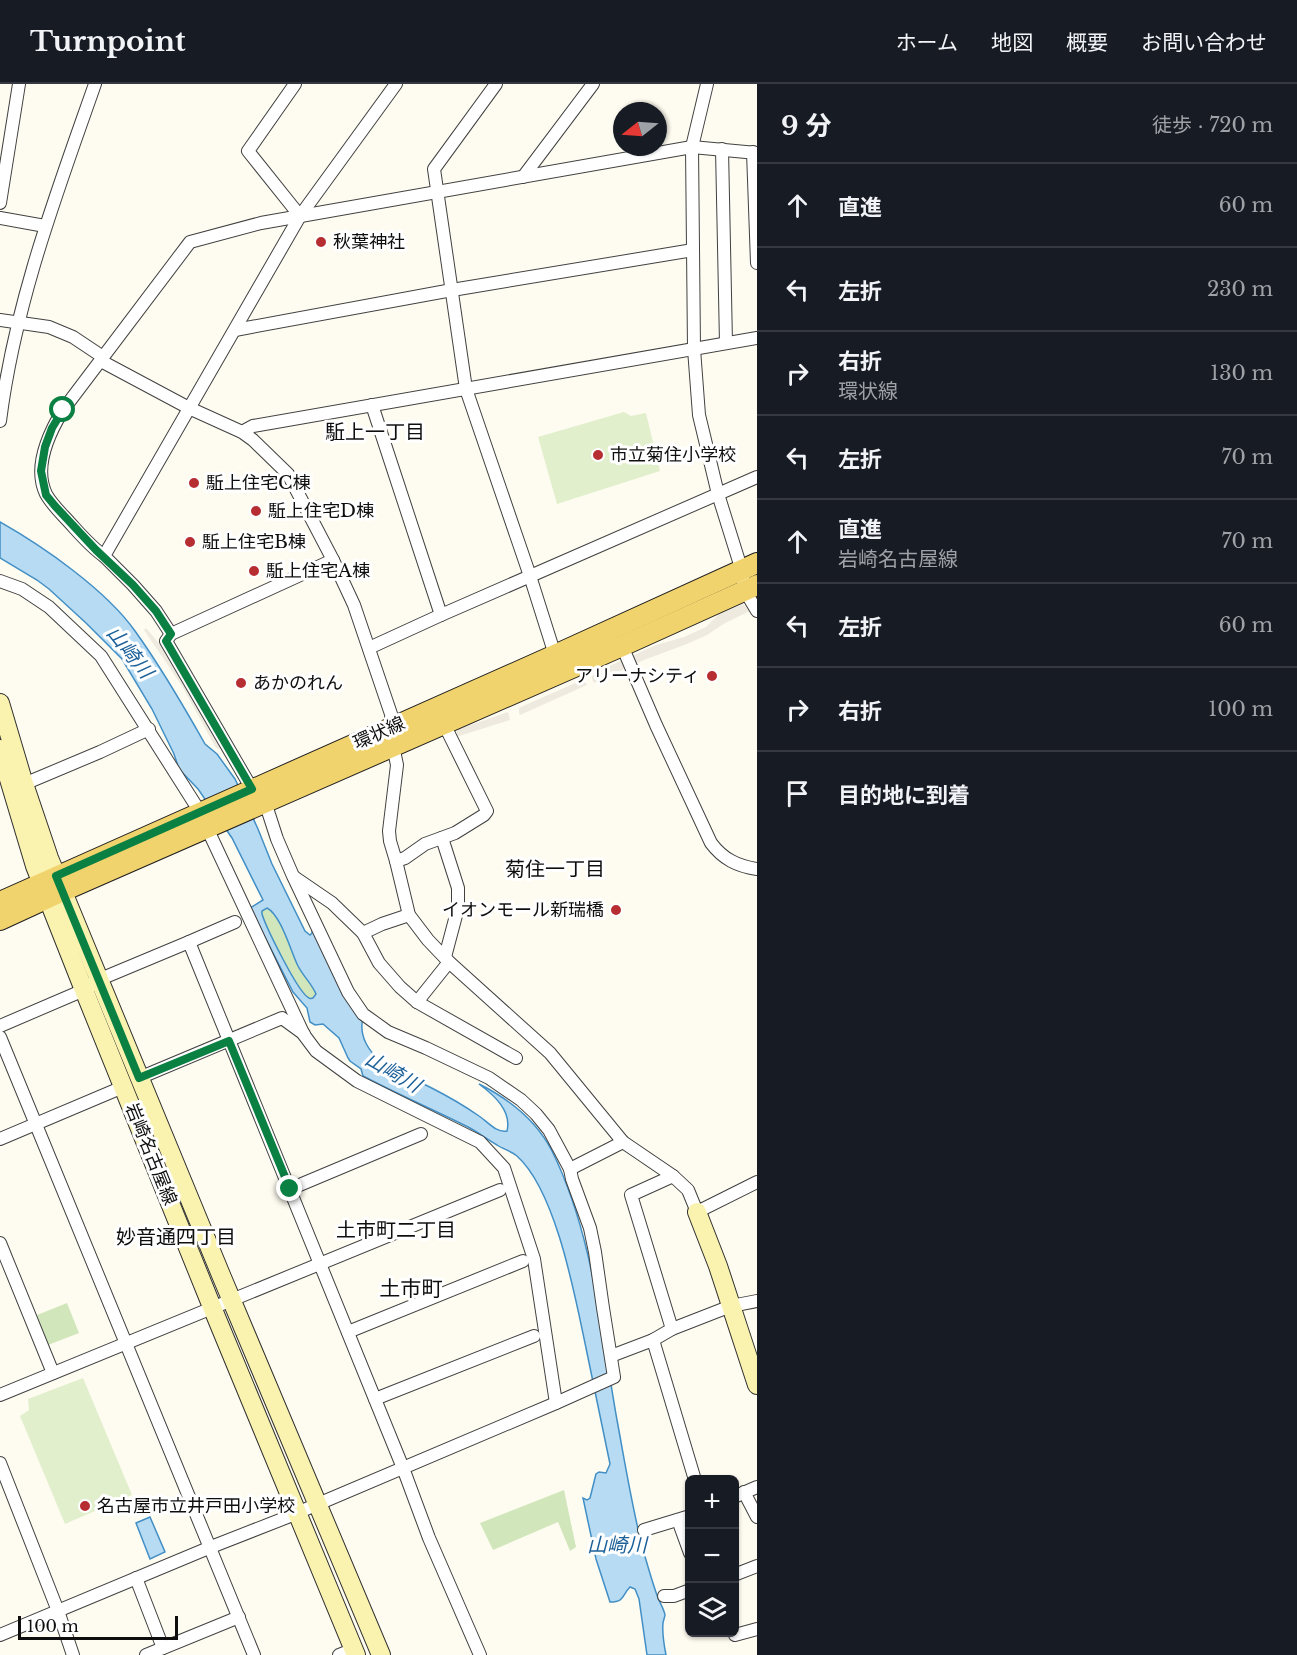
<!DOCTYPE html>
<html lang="ja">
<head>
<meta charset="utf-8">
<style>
	:root { --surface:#171b24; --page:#242831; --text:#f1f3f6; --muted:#9ea1a6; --line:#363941 }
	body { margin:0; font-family:"Libre Baskerville","Noto Sans JP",serif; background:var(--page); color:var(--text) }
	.controls { position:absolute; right:18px; bottom:18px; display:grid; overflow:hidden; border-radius:9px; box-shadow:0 2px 4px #0004 }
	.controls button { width:54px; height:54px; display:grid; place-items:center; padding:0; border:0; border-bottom:2px solid var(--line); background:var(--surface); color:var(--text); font:30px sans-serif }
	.compass { position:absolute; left:613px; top:18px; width:54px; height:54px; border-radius:50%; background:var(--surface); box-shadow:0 2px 4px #0004; rotate:253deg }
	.scale { position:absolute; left:18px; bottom:15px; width:160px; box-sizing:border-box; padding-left:6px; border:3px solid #0e0e0e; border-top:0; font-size:16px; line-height:21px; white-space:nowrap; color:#0e0e0e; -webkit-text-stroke:4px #fff; paint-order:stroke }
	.stop { position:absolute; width:18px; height:18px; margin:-14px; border:4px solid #0b8043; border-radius:50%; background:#fff }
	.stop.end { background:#0b8043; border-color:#fff; box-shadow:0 2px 6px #0008 }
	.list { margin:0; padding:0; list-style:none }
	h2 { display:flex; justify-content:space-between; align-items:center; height:78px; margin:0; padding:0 24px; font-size:26px }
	h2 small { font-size:20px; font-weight:400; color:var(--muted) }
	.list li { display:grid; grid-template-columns:39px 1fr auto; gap:18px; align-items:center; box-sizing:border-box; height:84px; padding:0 24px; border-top:2px solid var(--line) }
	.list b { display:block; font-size:22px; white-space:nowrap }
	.list p { margin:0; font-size:20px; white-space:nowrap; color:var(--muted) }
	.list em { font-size:20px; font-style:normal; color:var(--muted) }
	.icon { flex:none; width:33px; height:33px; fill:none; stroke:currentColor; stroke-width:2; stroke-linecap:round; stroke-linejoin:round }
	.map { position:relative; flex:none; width:757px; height:1571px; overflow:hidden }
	header { display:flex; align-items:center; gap:36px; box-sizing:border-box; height:84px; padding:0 30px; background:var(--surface); border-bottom:2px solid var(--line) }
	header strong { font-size:28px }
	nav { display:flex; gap:33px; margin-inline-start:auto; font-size:21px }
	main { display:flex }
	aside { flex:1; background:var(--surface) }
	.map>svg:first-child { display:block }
	.green { fill:#d1e7bb }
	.pitch { fill:#e2efcc }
	.plaza { fill:#eeeadf }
	.water { fill:#b7dbf3; stroke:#428fc6; stroke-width:1.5; fill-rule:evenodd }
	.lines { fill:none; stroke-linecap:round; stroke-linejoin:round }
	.street-casing { stroke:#414141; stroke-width:14 }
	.secondary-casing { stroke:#303030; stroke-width:20 }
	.primary-casing { stroke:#1f1f1f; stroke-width:22 }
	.street { stroke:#fff; stroke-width:12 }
	.secondary { stroke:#faf3af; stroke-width:18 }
	.primary { stroke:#f1d36d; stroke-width:20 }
	.route { stroke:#0b8043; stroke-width:8 }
	.poi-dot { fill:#b62e31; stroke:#fff; stroke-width:2 }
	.labels { text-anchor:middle; stroke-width:6; stroke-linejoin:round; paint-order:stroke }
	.poi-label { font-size:18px; fill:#0e0e0e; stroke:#fff; text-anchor:start }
	.street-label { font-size:18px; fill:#0e0e0e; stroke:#fff }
	.neighbourhood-label { font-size:20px; fill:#0e0e0e; stroke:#fff }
	.water-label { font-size:20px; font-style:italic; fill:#1e6199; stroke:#fff }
	.quarter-label { font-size:21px; fill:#0e0e0e; stroke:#fff }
</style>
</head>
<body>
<header>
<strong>Turnpoint</strong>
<nav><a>ホーム</a><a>地図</a><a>概要</a><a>お問い合わせ</a></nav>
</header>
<main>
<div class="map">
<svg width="757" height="1571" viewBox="0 0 757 1571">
	<rect width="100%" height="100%" fill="#fefcf0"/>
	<g class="green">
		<path d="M267 824C282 832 290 867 299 882 304 891 312 900 316 910L313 914C312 914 310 915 309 914 298 909 266 843 262 830V827Z"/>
		<polygon points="67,1219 79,1249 48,1261 37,1231"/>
		<polygon points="564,1406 576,1463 570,1467 558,1438 493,1466 480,1439"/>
	</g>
	<g class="pitch">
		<polygon points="624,328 631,332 646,329 660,387 557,420 538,353"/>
		<polygon points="83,1294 132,1411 65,1440 20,1332 29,1326 28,1315"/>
	</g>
	<g class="plaza">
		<polygon points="743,520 750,527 725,539 707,551 687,560 644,576 594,599 592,595 592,592 596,588 656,561 684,553 706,543 719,530"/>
		<polygon points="146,544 162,563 163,562 242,695 238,695 236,689 220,665 216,664 182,602 144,546"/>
		<polygon points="582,596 584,596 587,601 520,631 519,629 519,624 523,622"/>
		<polygon points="508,628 510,636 456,653 457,647 459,645"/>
	</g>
	<g class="water">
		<path d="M0 438C44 463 106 506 135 547 161 583 183 621 205 660L217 670 235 695 258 745 272 780 305 847 310 851 312 849V843L363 934C358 953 370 968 383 981 416 996 449 1011 479 1032 488 1038 496 1049 507 1047 512 1027 494 1011 479 1000 509 1015 536 1036 552 1067 593 1150 601 1246 617 1336 625 1379 632 1423 643 1466 648 1482 652 1498 658 1514 660 1519 664 1525 665 1531 665 1532 663 1538 663 1539 662 1550 664 1561 666 1571H647L639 1515 635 1505 630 1503C622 1511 625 1518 610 1518L596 1475 583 1414 587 1416 590 1414 596 1390 599 1388 606 1389 610 1380C602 1341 594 1302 586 1264 575 1212 556 1107 517 1072 511 1067 503 1065 497 1061 486 1055 477 1047 466 1042 432 1025 397 1010 363 992L361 985 350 977 348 974 339 954 323 940 315 941 310 938 307 924 293 908 250 824 263 816 232 754 198 705 179 685 174 670 152 625 122 575 86 539 49 505 37 496 0 474ZM267 824C281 831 291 868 298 882 303 892 312 900 316 910L313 914C312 914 310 915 309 914 298 909 266 843 262 830V827Z"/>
		<polygon points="150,1433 165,1468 150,1475 136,1439"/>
	</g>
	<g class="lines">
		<defs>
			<g id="street">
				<polyline points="496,0 434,85 466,305 530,492 555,571"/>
				<polyline points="707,0 692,63 694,265 699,331 718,410 742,487 745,507 757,527"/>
				<polyline points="722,65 726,259"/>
				<polyline points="753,68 757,179"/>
				<polyline points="523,93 593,0"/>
				<polyline points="0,119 19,0"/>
				<polyline points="300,132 396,0"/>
				<polyline points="0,134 45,142"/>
				<polyline points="0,236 49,243 73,253 103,273"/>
				<polyline points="235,246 452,206 693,166"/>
				<polyline points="101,277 189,324 242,348 253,356 288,390 333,476"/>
				<polyline points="372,321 441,531"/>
				<path d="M0 337C15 219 56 111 95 0"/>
				<polyline points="242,348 253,342 757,254"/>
				<path d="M104 472C91 463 81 451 70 439 62 430 52 421 46 410 33 383 49 349 63 326L190 158 261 139 692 63 757 69"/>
				<polyline points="0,497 22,505 49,523 101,572 200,728"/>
				<polyline points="171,550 156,527 133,501 104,472 300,132 248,67 295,0"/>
				<path d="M622 562 656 641 711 759C723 775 737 782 757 785"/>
				<polyline points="369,564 441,531 757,393"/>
				<polyline points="24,700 100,668 149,645"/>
				<polyline points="252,705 166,557 171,550 333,476 354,521 391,630 393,662 397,681 389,747 390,757 396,777 409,831 428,856 449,878 550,969 623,1058 673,1092 688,1106 697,1128 757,1098"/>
				<polyline points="207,744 304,951 316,967 357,997 480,1058 504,1084 534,1175 556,1319"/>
				<polyline points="442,754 458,804 458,824 445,873"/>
				<polyline points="396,777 405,774 425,760 455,749 484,731 487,727 444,640"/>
				<polyline points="294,793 332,819 363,849 379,879 400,903 417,918 516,974"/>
				<polyline points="363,849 382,840 409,831"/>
				<polyline points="189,858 235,838"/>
				<polyline points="417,918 449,878"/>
				<polyline points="0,942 84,906 98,896 189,858 403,1384 429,1454 480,1571"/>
				<polyline points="0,953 254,1571"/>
				<polyline points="139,994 282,934 304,950"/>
				<polyline points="0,1055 123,1003"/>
				<polyline points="570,1085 623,1058"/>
				<polyline points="290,1105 421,1050"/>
				<polyline points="0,1159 53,1289"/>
				<polyline points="672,1245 631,1111 673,1092"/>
				<polyline points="348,1248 523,1177"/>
				<polyline points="653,1256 695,1396"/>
				<polyline points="611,1272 653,1256 672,1245 731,1222 757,1217"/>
				<polyline points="0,1311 500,1106"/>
				<polyline points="375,1315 534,1252"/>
				<polyline points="0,1379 58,1527 73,1571"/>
				<polyline points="744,1408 757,1433"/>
				<polyline points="734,1413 757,1403"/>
				<polyline points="678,1436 690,1469"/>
				<polyline points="644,1446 690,1432"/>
				<polyline points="734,1491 757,1482"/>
				<polyline points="136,1494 163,1564"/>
				<polyline points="664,1512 674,1512 690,1506"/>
				<polyline points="734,1548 735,1551 757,1545"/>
				<polyline points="0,1551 211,1463 285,1434 556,1319 614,1293 603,1224 595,1168 590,1144 572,1095 570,1085 549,1046 536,1030 521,1016 489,994 426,964 388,948 363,930 348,908 293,792 277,755 265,718"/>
				<polyline points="146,1571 239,1533"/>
				<polyline points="339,1571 354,1565"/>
			</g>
			<g id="secondary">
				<polyline points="0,619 24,700 49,774 221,1191 381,1571"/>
				<polyline points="0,665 35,782 84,906 212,1223 356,1571"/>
				<polyline points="697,1128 718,1182 757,1301"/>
			</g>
			<g id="primary">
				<polyline points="0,818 555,571 757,479"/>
				<polyline points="0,836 63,807 622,562 757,501"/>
			</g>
		</defs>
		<use href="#street" class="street-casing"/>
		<use href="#secondary" class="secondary-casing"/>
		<use href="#primary" class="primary-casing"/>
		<use href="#street" class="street"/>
		<use href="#secondary" class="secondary"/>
		<use href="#primary" class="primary"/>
	</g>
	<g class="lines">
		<polyline class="route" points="63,326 52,344 45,363 41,387 46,411 55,422 96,466 133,501 156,527 171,550 166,557 252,705 56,792 139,994 229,957 290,1105"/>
	</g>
	<g class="poi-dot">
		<circle cx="321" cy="158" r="6"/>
		<circle cx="598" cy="371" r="6"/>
		<circle cx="194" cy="399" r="6"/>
		<circle cx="256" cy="427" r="6"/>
		<circle cx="190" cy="458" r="6"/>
		<circle cx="254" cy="487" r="6"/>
		<circle cx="712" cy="592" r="6"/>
		<circle cx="241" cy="599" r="6"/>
		<circle cx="616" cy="826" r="6"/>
		<circle cx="85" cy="1422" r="6"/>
	</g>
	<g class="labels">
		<g class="poi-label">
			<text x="333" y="164">秋葉神社</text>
			<text x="610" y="377">市立菊住小学校</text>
			<text x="206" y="405">駈上住宅C棟</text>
			<text x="268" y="433">駈上住宅D棟</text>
			<text x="202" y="464">駈上住宅B棟</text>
			<text x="266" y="493">駈上住宅A棟</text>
			<text x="700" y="598" text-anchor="end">アリーナシティ</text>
			<text x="253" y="605">あかのれん</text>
			<text x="604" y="832" text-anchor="end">イオンモール新瑞橋</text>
			<text x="97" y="1428">名古屋市立井戸田小学校</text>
		</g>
		<g class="street-label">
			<text transform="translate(379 649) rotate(-24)" y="6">環状線</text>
			<text transform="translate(151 1070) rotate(68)" y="6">岩崎名古屋線</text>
		</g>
		<g class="neighbourhood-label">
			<text x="375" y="355">駈上一丁目</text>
			<text x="555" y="792">菊住一丁目</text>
			<text x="396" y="1153">土市町二丁目</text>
			<text x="176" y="1160">妙音通四丁目</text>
		</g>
		<g class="water-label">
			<text transform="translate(130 568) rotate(51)" y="7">山崎川</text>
			<text transform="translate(393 988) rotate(30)" y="7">山崎川</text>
			<text x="617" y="1468">山崎川</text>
		</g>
		<g class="quarter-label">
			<text x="411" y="1212">土市町</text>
		</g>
	</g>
</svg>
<div class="controls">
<button>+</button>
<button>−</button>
<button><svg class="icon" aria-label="layers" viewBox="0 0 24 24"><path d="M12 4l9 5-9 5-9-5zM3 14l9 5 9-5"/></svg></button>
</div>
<svg class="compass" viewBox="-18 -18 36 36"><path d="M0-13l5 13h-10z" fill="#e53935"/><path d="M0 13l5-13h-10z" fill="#9ea1a6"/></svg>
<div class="scale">100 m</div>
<div class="stop" style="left:63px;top:326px"></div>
<div class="stop end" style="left:290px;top:1105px"></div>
</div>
<aside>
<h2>9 分<small>徒歩 · 720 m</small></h2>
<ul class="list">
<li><svg class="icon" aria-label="ahead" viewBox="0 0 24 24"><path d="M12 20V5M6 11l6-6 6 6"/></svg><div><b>直進</b></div><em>60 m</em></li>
<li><svg class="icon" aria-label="left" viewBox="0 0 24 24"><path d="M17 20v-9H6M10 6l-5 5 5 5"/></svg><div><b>左折</b></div><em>230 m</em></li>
<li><svg class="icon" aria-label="right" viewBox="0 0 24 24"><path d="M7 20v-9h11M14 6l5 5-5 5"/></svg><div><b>右折</b><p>環状線</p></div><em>130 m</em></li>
<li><svg class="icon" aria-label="left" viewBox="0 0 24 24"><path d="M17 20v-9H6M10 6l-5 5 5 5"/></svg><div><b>左折</b></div><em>70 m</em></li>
<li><svg class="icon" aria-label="ahead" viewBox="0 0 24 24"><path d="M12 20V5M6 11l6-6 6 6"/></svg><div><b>直進</b><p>岩崎名古屋線</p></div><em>70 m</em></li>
<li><svg class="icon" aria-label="left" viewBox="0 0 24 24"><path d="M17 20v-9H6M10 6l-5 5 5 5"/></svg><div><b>左折</b></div><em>60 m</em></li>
<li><svg class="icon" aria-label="right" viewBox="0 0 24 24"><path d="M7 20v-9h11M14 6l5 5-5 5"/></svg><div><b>右折</b></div><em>100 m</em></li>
<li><svg class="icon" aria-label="arrive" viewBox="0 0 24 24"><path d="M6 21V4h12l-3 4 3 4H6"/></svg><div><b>目的地に到着</b></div></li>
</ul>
</aside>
</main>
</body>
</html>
